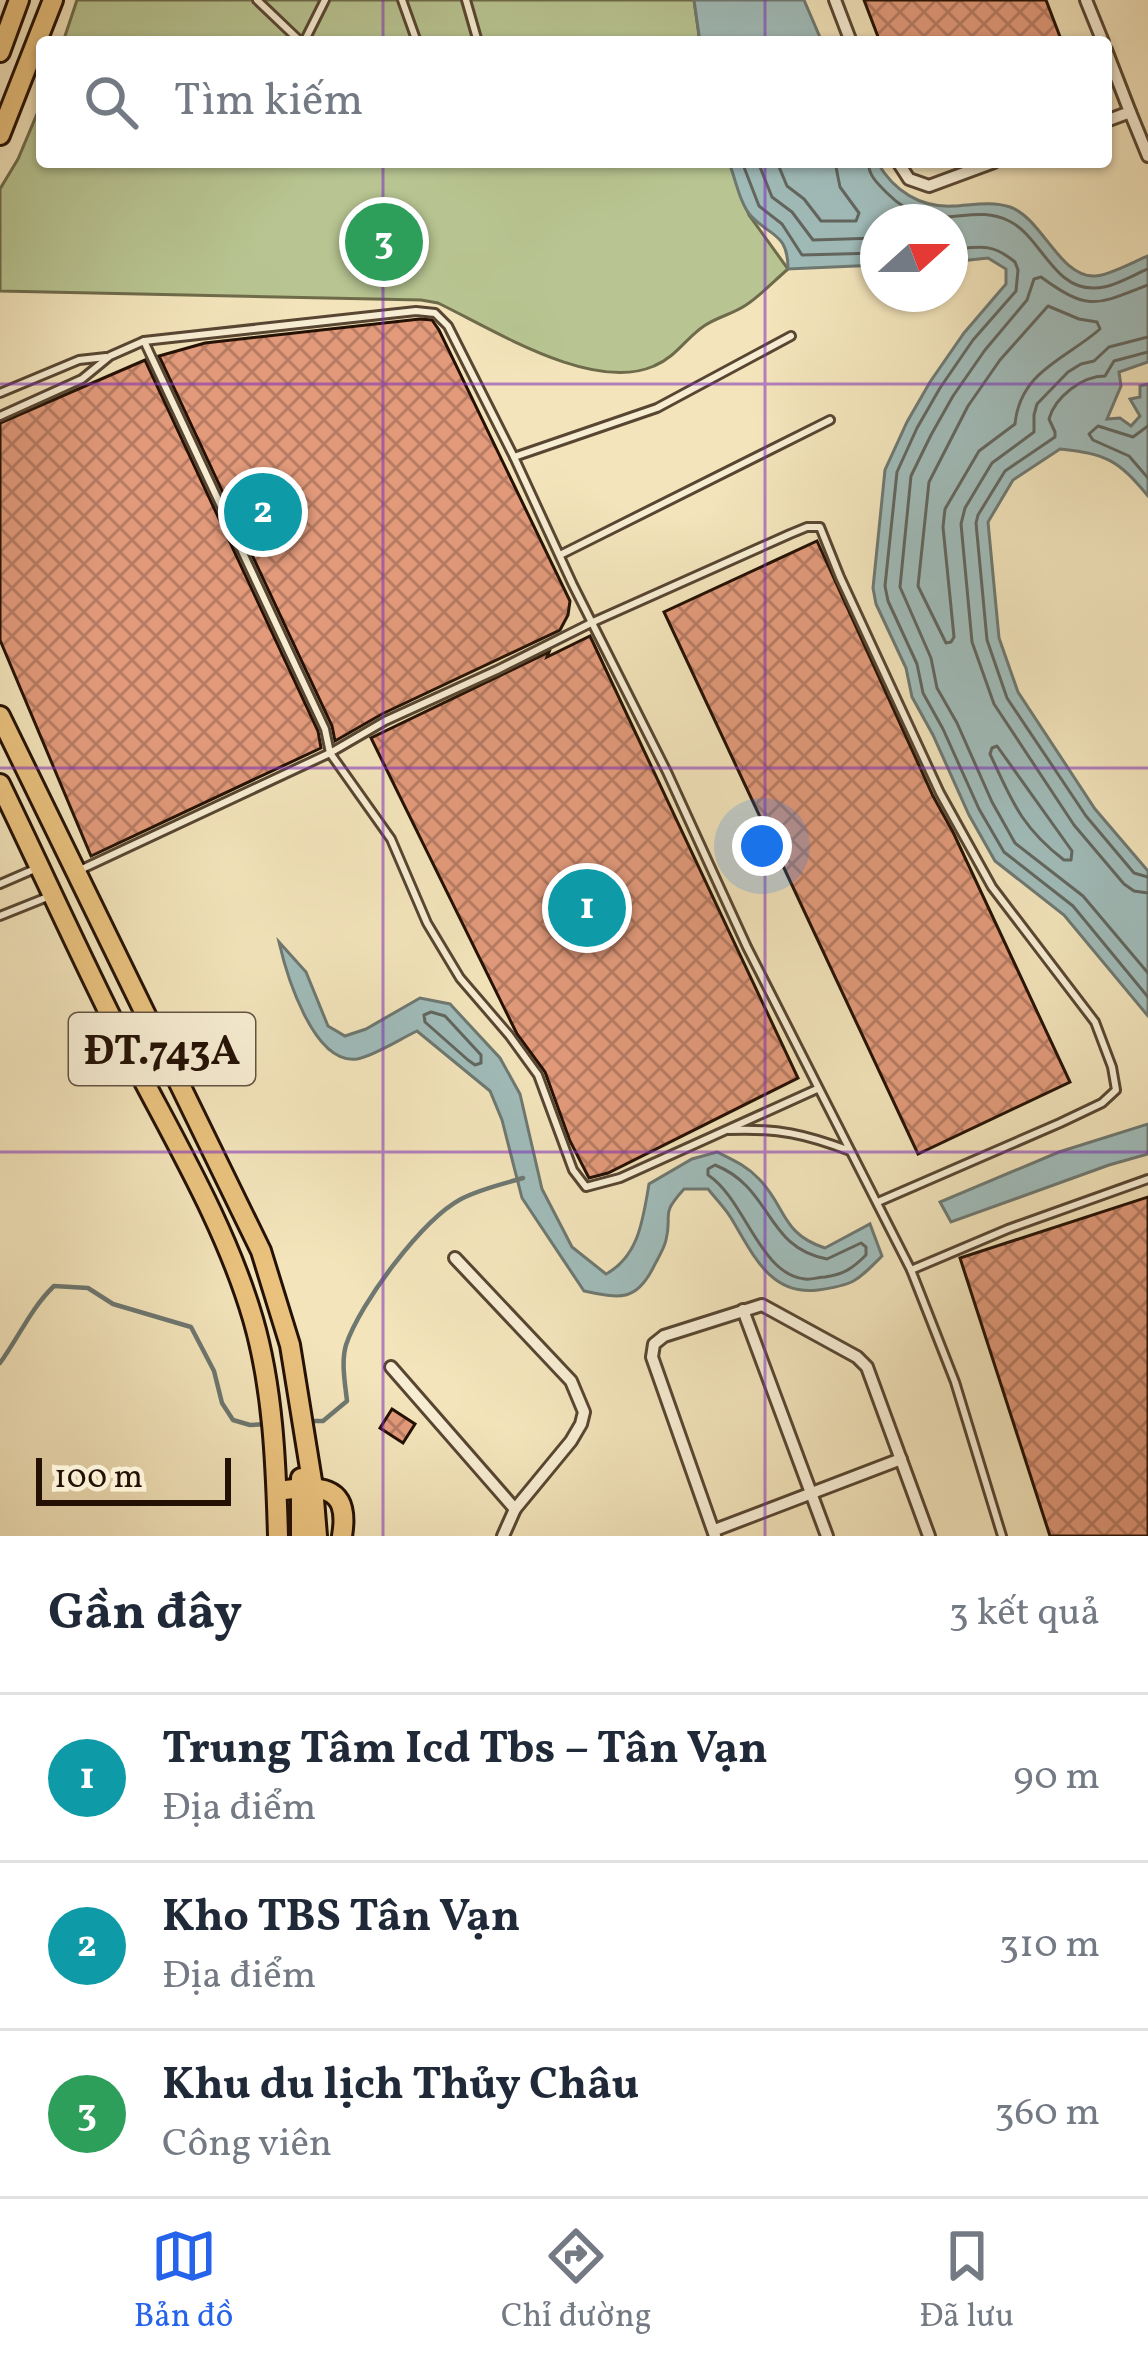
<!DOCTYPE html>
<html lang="vi">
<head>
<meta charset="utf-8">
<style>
	:root { --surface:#fff; --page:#f2f2f3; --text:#1f2937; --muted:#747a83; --line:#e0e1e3; --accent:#2563eb }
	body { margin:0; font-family:Vollkorn,serif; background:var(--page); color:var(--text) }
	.compass { position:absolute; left:860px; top:204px; width:108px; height:108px; border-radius:50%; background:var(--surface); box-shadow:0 3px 9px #0004; rotate:69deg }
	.scale { position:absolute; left:36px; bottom:30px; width:195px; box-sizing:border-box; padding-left:12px; border:6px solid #241104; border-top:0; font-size:33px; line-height:42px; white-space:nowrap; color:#241104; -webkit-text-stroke:9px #f7edd3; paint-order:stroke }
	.you { position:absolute; left:762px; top:846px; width:42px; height:42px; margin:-30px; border:9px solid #fff; border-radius:50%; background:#1a73e8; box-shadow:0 0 0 18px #1a73e833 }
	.badge { display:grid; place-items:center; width:78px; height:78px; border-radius:50%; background:var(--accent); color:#fff; font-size:39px; font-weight:700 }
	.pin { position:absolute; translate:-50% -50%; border:6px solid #fff; box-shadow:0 3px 12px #0006 }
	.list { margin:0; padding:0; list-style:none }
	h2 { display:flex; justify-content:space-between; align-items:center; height:156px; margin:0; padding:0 48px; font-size:51px }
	h2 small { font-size:39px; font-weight:400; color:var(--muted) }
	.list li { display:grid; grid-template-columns:78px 1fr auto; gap:36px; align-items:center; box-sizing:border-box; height:168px; padding:0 48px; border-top:3px solid var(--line) }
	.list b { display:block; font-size:45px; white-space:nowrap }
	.list p { margin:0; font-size:39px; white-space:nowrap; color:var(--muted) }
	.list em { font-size:39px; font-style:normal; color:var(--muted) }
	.icon { flex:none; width:66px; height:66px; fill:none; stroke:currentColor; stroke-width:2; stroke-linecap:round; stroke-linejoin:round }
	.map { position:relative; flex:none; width:1148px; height:1536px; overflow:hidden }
	.search { position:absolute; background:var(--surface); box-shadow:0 3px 9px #0004; left:36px; right:36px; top:36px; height:132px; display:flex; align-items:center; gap:30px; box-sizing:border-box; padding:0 42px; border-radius:12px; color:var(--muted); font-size:45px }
	.sheet { height:660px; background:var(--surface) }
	nav { display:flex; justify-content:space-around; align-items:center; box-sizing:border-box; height:168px; border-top:3px solid var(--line); background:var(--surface); font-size:33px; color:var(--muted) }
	nav a { display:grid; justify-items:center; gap:6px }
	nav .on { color:var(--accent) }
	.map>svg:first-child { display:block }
	.park { fill:#b8c592; stroke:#6e6b4b; stroke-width:3 }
	.water { fill:#a0bcba; stroke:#6e7871; stroke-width:3 }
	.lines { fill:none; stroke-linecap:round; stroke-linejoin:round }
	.shore { stroke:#62665f; stroke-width:3 }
	.stream { stroke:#6e7871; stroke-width:4.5 }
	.building { fill:url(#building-cross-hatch); stroke:#241104; stroke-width:3 }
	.service-casing { stroke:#584632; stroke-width:12 }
	.minor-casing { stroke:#584632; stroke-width:16 }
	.primary-casing { stroke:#241104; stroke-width:24 }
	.service { stroke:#f7edd3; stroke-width:6 }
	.minor { stroke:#f7edd3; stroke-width:10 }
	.primary { stroke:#eac27e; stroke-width:18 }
	.grid { fill:none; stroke:#7b2cbf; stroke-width:3; stroke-opacity:0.55 }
	.labels { text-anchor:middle; stroke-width:9; stroke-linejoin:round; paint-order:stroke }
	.shield { fill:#f7edd3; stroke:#635342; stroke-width:3 }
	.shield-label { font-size:42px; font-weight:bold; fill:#241104 }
</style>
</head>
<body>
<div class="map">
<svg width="1148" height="1536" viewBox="0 0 1148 1536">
	<defs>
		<pattern id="building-cross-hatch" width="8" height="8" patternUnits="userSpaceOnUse" patternTransform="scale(3)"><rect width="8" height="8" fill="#e29a7b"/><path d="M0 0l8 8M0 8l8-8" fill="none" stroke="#b77c63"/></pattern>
	</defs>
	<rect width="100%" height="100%" fill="#f3e4bb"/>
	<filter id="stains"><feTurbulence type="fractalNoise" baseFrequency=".00167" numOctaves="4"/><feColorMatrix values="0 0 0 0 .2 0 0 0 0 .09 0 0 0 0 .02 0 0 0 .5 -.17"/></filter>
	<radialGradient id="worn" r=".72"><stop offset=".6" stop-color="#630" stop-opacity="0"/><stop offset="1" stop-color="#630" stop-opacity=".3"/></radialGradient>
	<g class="park">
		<polygon points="77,0 694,0 700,42 63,42"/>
		<path d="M42 102V162H729L749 215 788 269C774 281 761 295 746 305 733 314 717 317 704 326 686 338 676 357 654 366 593 393 494 330 438 303L421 300 0 291V189L18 159Z"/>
	</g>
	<g class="water">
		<polygon points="694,0 804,0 822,42 700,42"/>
		<path d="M729 162H877C894 191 920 208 954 206 973 205 991 201 1010 207 1042 218 1060 278 1095 276 1108 276 1135 261 1148 256V362L1119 372 1121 386 1107 419 1120 418 1131 426 1140 416 1130 399 1140 397V386L1148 384V496C1118 460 1107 454 1060 449L1013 480 988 522 999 638 1018 692 1095 809 1148 871V1016L1064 915 995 861 969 815 933 735 912 697 906 668 876 604 873 588 885 470 907 422 930 382 964 333 1006 284V269L988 258 950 262V222H878V265L788 269C788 233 771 237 751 216 740 204 735 178 729 162Z"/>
		<path d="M279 942 306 972 328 1026 345 1036 366 1029 420 998 450 1004 500 1058 520 1094 542 1189 572 1247 606 1274C639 1256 643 1219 649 1184L692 1159 717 1152C733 1160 747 1166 759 1179 786 1206 781 1234 825 1248L870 1224 882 1256C856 1282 854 1285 818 1290 770 1296 753 1254 731 1218 725 1208 716 1199 708 1189H684C659 1217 673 1211 666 1240 664 1249 658 1258 654 1266 636 1303 619 1298 584 1291L522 1198 502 1120 490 1091 417 1031C400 1039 374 1056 357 1059 313 1065 286 973 279 942Z"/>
		<polygon points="1148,1124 1148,1154 1109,1165 951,1222 940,1202 1059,1152"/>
	</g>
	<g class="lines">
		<g class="shore">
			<polyline points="742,162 759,206 782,224 802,255 878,253"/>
			<polyline points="758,162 772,197 792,212 813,240 878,238"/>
			<polyline points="777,162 787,186 804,199 821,221 856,221 859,213 840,187 835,162"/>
			<path d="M868 162C869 176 877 183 887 193 933 240 968 200 1009 221 1041 236 1053 290 1095 288 1112 288 1133 275 1148 269"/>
			<path d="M950 250C979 247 991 242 1015 262L1018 270 1016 291 973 340 940 388 917 428 897 472 885 586 888 601 917 664 923 693 943 729 979 809 1004 852 1073 906 1148 997"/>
			<path d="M1148 285C1096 305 1089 312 1041 277L1034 279 1027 300 985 350 953 396 931 435 911 476 900 587 931 658 937 688 957 723 992 802 1015 843 1083 896 1148 973"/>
			<path d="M1048 306 1079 319 1097 322 1100 329C1066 359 1020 371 1015 424L979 451 945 509 943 527 954 637 951 642 946 643 918 586 929 482 968 406 1000 360Z"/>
			<polyline points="1148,337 1109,347 1094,361 1081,364 1068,372 1037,404 1034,415 1034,432 992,463 965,508 961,524 972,642 994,704 1074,825 1124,884 1134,891 1148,893"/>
			<path d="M1148 352 1114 361 1105 376C1082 376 1055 397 1049 419L1055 432V437L1005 471 978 515 976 523 987 640 1007 698 1086 816 1134 873 1148 877"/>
			<polyline points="1148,426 1133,437 1098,426 1089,434 1093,440 1129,456 1148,478"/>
			<path d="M997 746 1072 851 1071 860H1064C1021 827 1012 801 990 754L992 748Z"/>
			<polygon points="431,1012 445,1016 481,1055 481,1063 475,1065 468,1060 425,1022 424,1015"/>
			<path d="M715 1165C773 1188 765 1248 827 1259L861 1243 866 1247V1255C852 1269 844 1274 825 1277 818 1277 812 1280 805 1279 760 1275 745 1199 708 1175V1169Z"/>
		</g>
		<g class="stream">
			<path d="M0 1363C19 1337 31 1308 54 1286L88 1288 113 1304 191 1327 214 1371 222 1403 233 1420 250 1425 268 1424"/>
			<path d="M309 1421H323L347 1401C345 1383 341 1362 346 1345 360 1303 422 1220 461 1199 480 1189 503 1184 523 1178"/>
		</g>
	</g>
	<g class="building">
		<polygon points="864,0 1046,0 1062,42 880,42"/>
		<polygon points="420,319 432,320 439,330 570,601 568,615 560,630 382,714 335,741 332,726 159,356 205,343"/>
		<polygon points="145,360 318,731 321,748 91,856 0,640 0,423"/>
		<polygon points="817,541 933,796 953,832 1070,1082 918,1154 664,612"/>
		<polygon points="590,636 798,1078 608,1173 589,1178 570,1141 545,1072 517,1034 371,738 549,652 547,657"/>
		<polygon points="1148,1197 1148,1536 1050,1536 960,1258"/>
		<polygon points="392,1409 415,1424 403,1443 380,1428"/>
	</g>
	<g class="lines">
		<defs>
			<g id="service">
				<polyline points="257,0 301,42"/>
				<polyline points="402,0 417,42"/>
				<polyline points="466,0 478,42"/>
				<polyline points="304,42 325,0"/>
				<polyline points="144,341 325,729 330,753 385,721 497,670 593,622 790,534 807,527 820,527 840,577 940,793 992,887 1095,1022 1112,1067 1116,1090 1102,1103 1060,1123 878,1202"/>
				<polyline points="0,393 79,360 106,357"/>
				<polyline points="0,416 82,379 110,356 144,341 416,311 435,313 448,326 514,457 657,408 791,336"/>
				<polyline points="514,457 573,585 667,772 747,947 911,1270 955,1382 1002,1536"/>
				<polyline points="560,555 830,420"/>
				<polyline points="82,869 330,753 391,839 427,923 460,978 509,1035 538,1075 573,1170 586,1187 620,1178 817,1089"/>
				<polyline points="0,884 37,868"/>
				<polyline points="0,916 50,896"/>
				<path d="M729 1130C778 1128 805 1134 850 1151"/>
				<polyline points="911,1270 1008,1229 1148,1179"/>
			</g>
			<g id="minor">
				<polyline points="835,0 851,42"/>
				<polyline points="1086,0 1103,42"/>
				<polyline points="1106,50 1130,112 1106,121"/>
				<polyline points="1130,112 1148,156"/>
				<polyline points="898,162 909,179 929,186 994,162"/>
				<polyline points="455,1258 571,1381 584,1412 581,1424 571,1441 515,1509 503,1536"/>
				<polyline points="743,1310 827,1536"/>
				<polyline points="391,1367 515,1509"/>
				<polyline points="715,1530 901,1459"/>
				<polyline points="715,1536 652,1357 654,1344 664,1336 762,1305 857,1357 867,1367 929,1536"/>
			</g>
			<g id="primary">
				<polyline points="0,52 19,0"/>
				<polyline points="0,135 53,0"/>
				<polyline points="0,716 261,1251 290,1345 313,1487 317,1536"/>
				<path d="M0 784C42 871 82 960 126 1047 171 1135 225 1223 253 1319 273 1388 276 1464 278 1536"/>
				<path d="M277 1491C317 1486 351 1482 342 1536"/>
				<polyline points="301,1536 301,1478"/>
			</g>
		</defs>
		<use href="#service" class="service-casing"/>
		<use href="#minor" class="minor-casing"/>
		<use href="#primary" class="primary-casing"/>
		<use href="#service" class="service"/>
		<use href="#minor" class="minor"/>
		<use href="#primary" class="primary"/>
	</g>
	<path class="grid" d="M383 0V42M765 0V42M383 162V1536M765 162V1536M0 384H1148M0 768H1148M0 1152H1148"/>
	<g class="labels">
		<rect class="shield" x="69" y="1013" width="186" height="72" rx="9"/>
		<g class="shield-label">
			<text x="162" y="1064">ĐT.743A</text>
		</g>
	</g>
	<rect width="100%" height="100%" filter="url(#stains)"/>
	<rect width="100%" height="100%" fill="url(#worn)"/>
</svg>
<svg class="compass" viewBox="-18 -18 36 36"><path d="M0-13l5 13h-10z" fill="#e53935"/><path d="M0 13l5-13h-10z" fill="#747a83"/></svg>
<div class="scale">100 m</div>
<div class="you"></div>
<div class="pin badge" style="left:587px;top:908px;background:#0f9aa8">1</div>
<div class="pin badge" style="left:263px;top:512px;background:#0f9aa8">2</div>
<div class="pin badge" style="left:384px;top:242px;background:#2e9e5b">3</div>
<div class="search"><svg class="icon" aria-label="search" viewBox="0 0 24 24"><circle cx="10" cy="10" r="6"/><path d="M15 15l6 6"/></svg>Tìm kiếm</div>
</div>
<section class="sheet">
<h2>Gần đây<small>3 kết quả</small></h2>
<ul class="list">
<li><span class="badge" style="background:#0f9aa8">1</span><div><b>Trung Tâm Icd Tbs – Tân Vạn</b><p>Địa điểm</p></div><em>90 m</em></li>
<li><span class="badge" style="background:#0f9aa8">2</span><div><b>Kho TBS Tân Vạn</b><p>Địa điểm</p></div><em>310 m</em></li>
<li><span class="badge" style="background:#2e9e5b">3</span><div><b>Khu du lịch Thủy Châu</b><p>Công viên</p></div><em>360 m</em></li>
</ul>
</section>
<nav>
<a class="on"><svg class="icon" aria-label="map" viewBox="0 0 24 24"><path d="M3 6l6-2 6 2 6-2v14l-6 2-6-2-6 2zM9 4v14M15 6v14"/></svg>Bản đồ</a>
<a><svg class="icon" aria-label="directions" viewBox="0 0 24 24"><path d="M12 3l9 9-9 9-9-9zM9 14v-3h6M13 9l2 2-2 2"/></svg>Chỉ đường</a>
<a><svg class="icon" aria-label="saved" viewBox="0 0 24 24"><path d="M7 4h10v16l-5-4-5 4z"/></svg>Đã lưu</a>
</nav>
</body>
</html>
